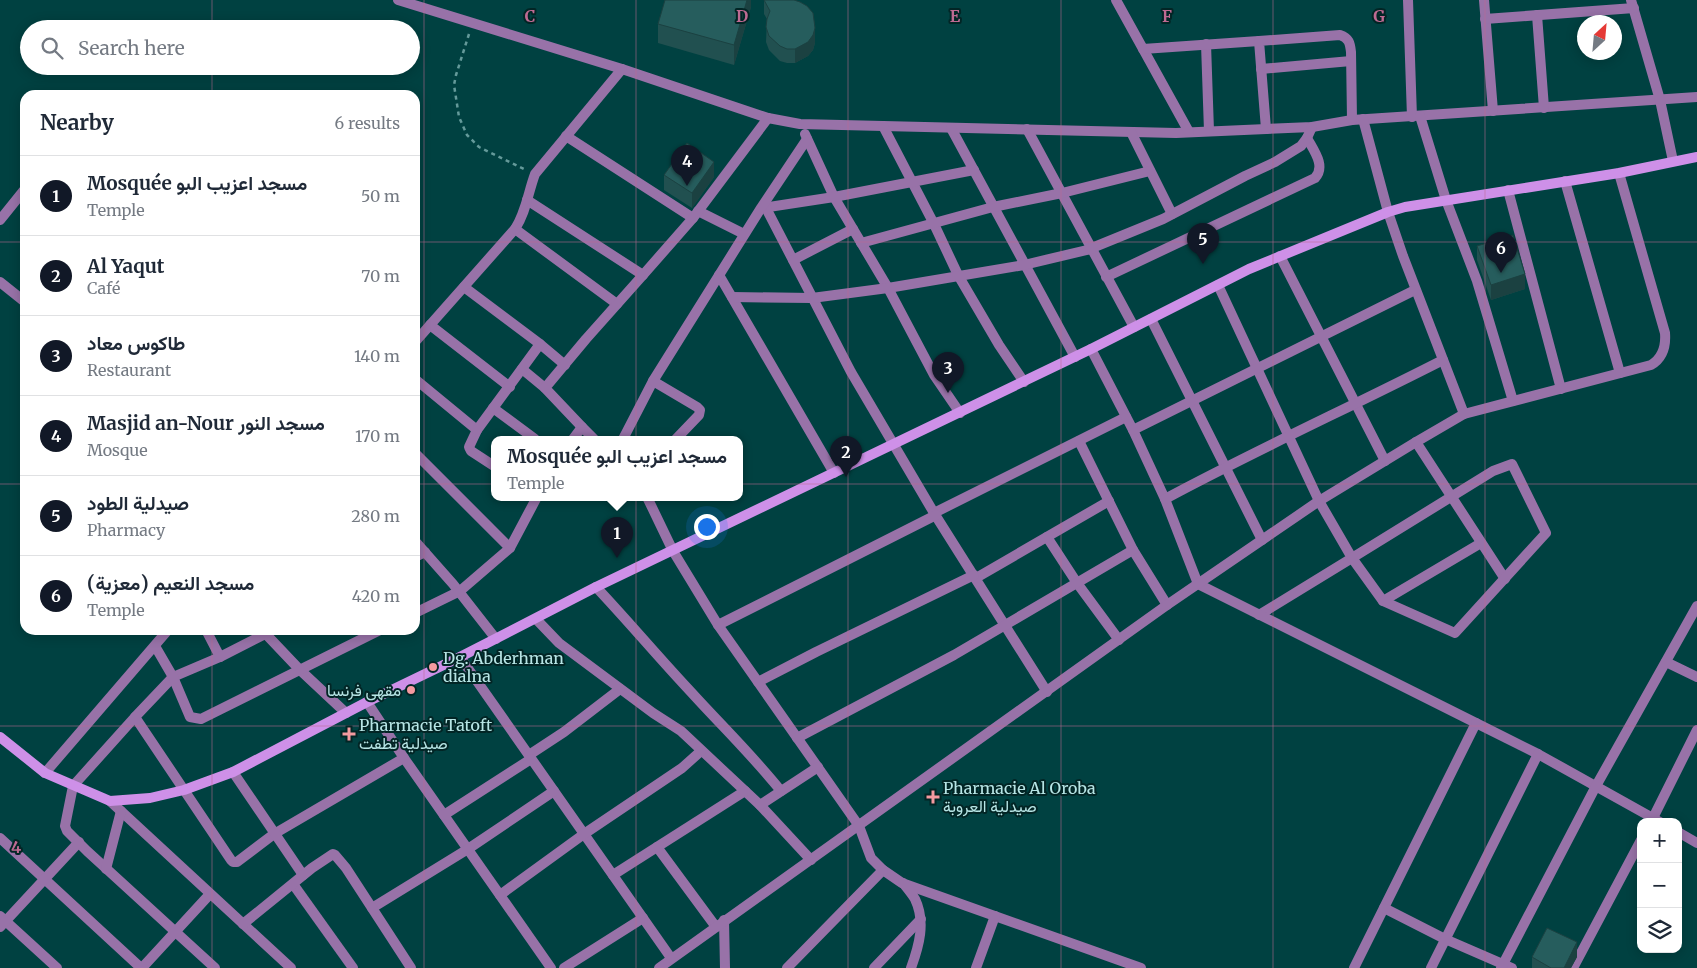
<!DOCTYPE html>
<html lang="en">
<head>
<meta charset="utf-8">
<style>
	:root { --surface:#fff; --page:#f6f6f7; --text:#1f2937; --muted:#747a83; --line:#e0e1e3; --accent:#111827 }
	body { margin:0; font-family:Merriweather,Vazirmatn,serif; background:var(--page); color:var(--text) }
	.controls { position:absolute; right:15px; bottom:15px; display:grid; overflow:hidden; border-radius:10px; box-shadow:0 2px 12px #0003 }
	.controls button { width:45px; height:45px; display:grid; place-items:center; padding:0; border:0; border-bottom:1px solid var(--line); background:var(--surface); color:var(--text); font:25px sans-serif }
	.compass { position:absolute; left:1577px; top:15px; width:45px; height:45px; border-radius:50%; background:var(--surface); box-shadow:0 2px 12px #0003; rotate:26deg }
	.you { position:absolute; left:706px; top:526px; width:18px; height:18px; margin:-12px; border:4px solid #fff; border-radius:50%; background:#1a73e8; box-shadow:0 0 0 8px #1a73e833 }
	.badge { display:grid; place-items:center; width:32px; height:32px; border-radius:50%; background:var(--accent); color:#fff; font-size:16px; font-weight:700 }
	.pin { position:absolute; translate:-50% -41px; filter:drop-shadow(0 1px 2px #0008) }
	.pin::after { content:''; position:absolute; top:26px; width:18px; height:15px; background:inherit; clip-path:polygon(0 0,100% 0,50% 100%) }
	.popup { position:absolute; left:491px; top:436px; width:252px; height:65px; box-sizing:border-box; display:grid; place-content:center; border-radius:10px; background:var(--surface); filter:drop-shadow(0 1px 4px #0005); font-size:16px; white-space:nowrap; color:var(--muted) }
	.popup b { font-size:19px; color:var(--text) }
	.popup::after { content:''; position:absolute; left:50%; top:100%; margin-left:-10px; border:10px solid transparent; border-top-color:var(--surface) }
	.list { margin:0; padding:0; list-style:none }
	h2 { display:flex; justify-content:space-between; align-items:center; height:65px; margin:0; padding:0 20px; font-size:21px }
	h2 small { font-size:16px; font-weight:400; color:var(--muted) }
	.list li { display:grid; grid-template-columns:32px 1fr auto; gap:15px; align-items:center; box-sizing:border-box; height:80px; padding:0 20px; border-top:1px solid var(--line) }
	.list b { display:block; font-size:19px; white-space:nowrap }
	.list p { margin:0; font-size:16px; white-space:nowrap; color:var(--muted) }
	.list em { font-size:16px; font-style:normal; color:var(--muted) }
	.icon { flex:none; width:28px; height:28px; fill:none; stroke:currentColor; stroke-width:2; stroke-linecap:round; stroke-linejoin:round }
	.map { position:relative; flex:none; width:1697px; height:968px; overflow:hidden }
	.search { position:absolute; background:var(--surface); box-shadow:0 2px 12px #0003; left:20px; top:20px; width:400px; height:55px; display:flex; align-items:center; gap:12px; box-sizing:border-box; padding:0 18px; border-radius:28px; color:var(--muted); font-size:19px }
	.panel { position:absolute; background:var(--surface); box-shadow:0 2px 12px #0003; left:20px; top:90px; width:400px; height:545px; border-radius:15px }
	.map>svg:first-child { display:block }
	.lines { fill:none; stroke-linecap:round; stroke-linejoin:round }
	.path { stroke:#649a9a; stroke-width:2.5; stroke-dasharray:4 4; stroke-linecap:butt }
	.street { stroke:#9872a8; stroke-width:10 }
	.secondary { stroke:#ce90e8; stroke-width:10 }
	.wall { fill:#215050 }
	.shaded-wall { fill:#1b4141 }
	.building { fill:#265d5d; stroke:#1b4141 }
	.grid { fill:none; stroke:#be6a92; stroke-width:1; stroke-opacity:0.55 }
	.poi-dot { fill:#f49aa0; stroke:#022525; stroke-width:2 }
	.labels { text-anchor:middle; stroke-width:4; stroke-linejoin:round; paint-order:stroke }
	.poi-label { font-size:16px; fill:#b7e5e5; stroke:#022525; text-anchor:start }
	.grid-label { font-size:16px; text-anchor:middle; font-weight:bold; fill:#be6a92; stroke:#022525; stroke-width:4; stroke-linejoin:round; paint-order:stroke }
</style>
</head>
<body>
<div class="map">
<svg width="1697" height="968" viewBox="0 0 1697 968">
	<rect width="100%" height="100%" fill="#004141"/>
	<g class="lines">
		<polyline class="path" points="469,34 456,75 454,85 459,117 467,135 479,147 526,170"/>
		<g class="street">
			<polyline points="398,0 622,69 768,118 800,124 1176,133 1312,127 1352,120 1697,97"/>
			<polyline points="1116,0 1189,132"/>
			<polyline points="1408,0 1412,117"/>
			<polyline points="1484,0 1493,111"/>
			<polyline points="1631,0 1660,100 1673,161"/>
			<polyline points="1537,15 1544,108"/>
			<polyline points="1485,19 1634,8"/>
			<polyline points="1206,44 1209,131"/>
			<polyline points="1143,49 1259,41"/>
			<polyline points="1261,69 1351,61"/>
			<polyline points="1420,116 1446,200 1477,281 1513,401"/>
			<polyline points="1363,119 1388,212 1403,256 1464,414"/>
			<polyline points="883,126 934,224 958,275 999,345 1024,382"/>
			<polyline points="951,128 1075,357"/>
			<polyline points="1027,129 1134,327"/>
			<path d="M1266 129 1259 41 1340 35C1349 38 1350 43 1351 52L1352 120"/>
			<polyline points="1131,132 1172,214"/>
			<polyline points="805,134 834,197 888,288 934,375 960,413"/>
			<polyline points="566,136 693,218"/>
			<polyline points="1565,181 1620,373"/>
			<polyline points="1508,190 1561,389"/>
			<polyline points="527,200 643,275"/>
			<polyline points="762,208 834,197 974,170"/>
			<polyline points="766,208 851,372 934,513 1126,417"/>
			<polyline points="698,211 744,234"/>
			<polyline points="0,220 25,189"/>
			<polyline points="515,229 617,304"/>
			<polyline points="861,243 993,207 1062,193 1150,171"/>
			<polyline points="1280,256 1385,461"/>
			<polyline points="793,260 853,229"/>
			<polyline points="719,275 834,473"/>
			<path d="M1106 277 1315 178C1326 166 1314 151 1307 138"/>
			<polyline points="0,282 25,302"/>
			<polyline points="1218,285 1319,501 1352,558 1259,615"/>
			<polyline points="464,287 540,344 565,365"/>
			<polyline points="732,297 812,298 888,288 1024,265 1087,250 1163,219 1245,176 1275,162 1301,146 1307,138 1312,127"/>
			<polyline points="1151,319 1262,540"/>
			<polyline points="430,325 510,387"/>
			<path d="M415 342 515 229C526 212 528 193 535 174L622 69"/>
			<polyline points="1091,349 1133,430 1165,499 1198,584 1476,723 1354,968"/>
			<polyline points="522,369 545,388"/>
			<polyline points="415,379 477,430 469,447 471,451 494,466"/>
			<polyline points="493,408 535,439"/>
			<polyline points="582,427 545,388 586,339 643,275 693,218 768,118"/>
			<polyline points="477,430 540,344"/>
			<polyline points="1133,430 1415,290"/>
			<polyline points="573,439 582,427 594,439"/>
			<polyline points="623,439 653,381"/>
			<polyline points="676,439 699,415 700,410 697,407 653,381 761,208 807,139"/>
			<polyline points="1079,441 1133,550 1167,605"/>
			<polyline points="1416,442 1505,579"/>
			<polyline points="415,453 510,548"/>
			<polygon points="1512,464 1546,533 1455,633 1383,601 1352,558 1493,471"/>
			<polyline points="647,497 673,551 718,625 859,826 871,858 883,870 902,883 1141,968"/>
			<path d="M1165 499C1256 450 1351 407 1443 360"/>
			<polyline points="934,513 1047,692"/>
			<polyline points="1047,537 1077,583 1119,640"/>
			<polyline points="415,541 453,584 496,639"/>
			<polyline points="415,557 425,552"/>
			<polyline points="976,578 1109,501"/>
			<path d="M596 587C629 622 659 658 691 692 721 725 753 756 781 791"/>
			<polyline points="1383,601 1481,543"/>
			<polyline points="415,613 460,591 510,548 537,497"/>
			<polyline points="536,619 559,643 653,713 681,731 760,805 811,860"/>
			<polyline points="718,625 936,515"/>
			<polyline points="206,630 220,657"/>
			<polyline points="262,630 299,669 346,713"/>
			<polyline points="273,630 220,657 173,677 135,717 231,860 233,862 237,862 274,834 404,758"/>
			<polyline points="155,646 173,677 190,717 201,719 380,630"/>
			<polyline points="460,657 671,958"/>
			<polyline points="1666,662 1697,677"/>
			<polyline points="758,682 816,652 974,575"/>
			<polyline points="367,702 404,758 551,968"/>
			<polyline points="135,717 73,786 65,826 67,831 87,851 215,968"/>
			<polyline points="1476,723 1538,754 1660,822"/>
			<polyline points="797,738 954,655 1133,550"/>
			<polyline points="529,755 564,732 620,689"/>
			<polyline points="233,772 303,875"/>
			<polyline points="45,773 168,630"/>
			<polyline points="110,801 291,968"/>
			<polyline points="760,805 818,767"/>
			<polyline points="444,815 531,759"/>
			<polyline points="1651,822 1697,730"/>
			<polyline points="1678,832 1697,843"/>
			<polyline points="0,838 141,968"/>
			<polyline points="657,847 716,927"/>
			<polyline points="106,869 121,811"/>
			<polyline points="613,875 745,791"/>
			<path d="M903 883C907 888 912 894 915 899 926 922 919 946 911 968"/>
			<polyline points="293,884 353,968"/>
			<polyline points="500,895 584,834 682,768 701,751"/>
			<polyline points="372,908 468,849 554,791"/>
			<polyline points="1384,908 1445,939 1512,968"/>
			<polyline points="0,916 57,968"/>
			<polyline points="724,920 725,968"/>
			<polyline points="243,924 312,868 333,854 335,855 346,868 411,968"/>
			<polyline points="0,927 79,842"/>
			<polyline points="142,968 210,894"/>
			<polyline points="564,968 643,918"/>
			<path d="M659 968 1167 605 1319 501 1416 442 1464 414 1651 365C1663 358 1666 346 1665 333L1619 173"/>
			<polyline points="787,968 883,870"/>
			<polyline points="874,968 921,919"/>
			<polyline points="976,968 995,916"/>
			<polyline points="1431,968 1538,754"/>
			<polyline points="1501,968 1596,786 1697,606"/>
			<polyline points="1573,968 1641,840"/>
		</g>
		<polyline class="secondary" points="0,737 45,773 110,801 150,798 184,790 233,772 367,702 460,657 596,587 1091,349 1249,269 1388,212 1405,207 1619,173 1697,157"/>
	</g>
	<g class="wall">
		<polygon points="751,0 751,7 734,65 658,43 658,24"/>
		<polygon points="764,0 794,0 815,43 813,50 808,56 795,63 787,63 780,61 769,50 766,42 767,19 764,14"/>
		<polygon points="664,175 714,177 692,208 664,190"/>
		<polygon points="1477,246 1525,289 1491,300 1477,260"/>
		<polygon points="1532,957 1577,957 1571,968 1532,968"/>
	</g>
	<g class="shaded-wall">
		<polygon points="747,0 751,0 751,7 734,65 734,45"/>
		<polygon points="815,28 815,43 813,50 808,56 795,63 795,49"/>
		<polygon points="714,162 714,177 692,208 692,193"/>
		<polygon points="1525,274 1525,289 1491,300 1491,285"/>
		<polygon points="1577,942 1577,957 1571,968 1564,968"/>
	</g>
	<g class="building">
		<polygon points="665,0 747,0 734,45 658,24"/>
		<polygon points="764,0 794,0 800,2 807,6 813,13 815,28 813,35 808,42 795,49 787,49 780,46 769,36 766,27 767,19 770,11"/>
		<polygon points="687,143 714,162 692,193 664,175"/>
		<polygon points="1513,235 1525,274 1491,285 1477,246"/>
		<polygon points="1547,928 1577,942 1564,968 1551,968 1532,957"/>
	</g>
	<path class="grid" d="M212 0V29M424 0V968M636 0V968M848 0V968M1061 0V968M1273 0V968M1485 0V968M212 66V95M0 242H25M415 242H1697M0 484H25M415 484H1697M212 630V968M0 726H1697"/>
	<g class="poi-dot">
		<circle cx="433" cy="667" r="5"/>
		<circle cx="411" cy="690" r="5"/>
		<path d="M346.5 726.5h5v5h5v5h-5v5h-5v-5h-5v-5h5z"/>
		<path d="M930.5 789.5h5v5h5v5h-5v5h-5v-5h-5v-5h5z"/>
	</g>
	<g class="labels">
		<g class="poi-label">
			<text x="443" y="664">Dg. Abderhman<tspan x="443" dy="18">dialna</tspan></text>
			<text x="401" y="696" text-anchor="end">مقهى فرنسا</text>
			<text x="359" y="731">Pharmacie Tatoft<tspan x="359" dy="18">صيدلية تطفت</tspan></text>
			<text x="943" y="794">Pharmacie Al Oroba<tspan x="943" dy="18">صيدلية العروبة</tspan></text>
		</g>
	</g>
	<g class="grid-label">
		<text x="530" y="22">C</text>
		<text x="742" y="22">D</text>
		<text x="955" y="22">E</text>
		<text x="1167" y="22">F</text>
		<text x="1379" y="22">G</text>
		<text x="16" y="853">4</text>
	</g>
</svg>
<div class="controls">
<button>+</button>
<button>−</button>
<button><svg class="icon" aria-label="layers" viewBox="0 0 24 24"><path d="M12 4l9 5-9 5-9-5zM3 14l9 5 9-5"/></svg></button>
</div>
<svg class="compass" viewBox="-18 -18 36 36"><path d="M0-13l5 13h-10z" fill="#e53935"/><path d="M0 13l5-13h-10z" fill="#747a83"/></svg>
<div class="you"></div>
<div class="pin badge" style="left:617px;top:558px">1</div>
<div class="popup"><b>Mosquée مسجد اعزيب البو</b>Temple</div>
<div class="pin badge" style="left:846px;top:477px">2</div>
<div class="pin badge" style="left:948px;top:393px">3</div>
<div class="pin badge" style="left:687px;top:186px">4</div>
<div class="pin badge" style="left:1203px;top:264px">5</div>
<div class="pin badge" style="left:1501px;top:273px">6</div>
<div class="search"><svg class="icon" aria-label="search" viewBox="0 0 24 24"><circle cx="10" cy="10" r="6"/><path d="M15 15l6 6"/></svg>Search here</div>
<section class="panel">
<h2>Nearby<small>6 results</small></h2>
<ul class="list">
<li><span class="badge">1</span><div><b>Mosquée مسجد اعزيب البو</b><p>Temple</p></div><em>50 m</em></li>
<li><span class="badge">2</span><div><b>Al Yaqut</b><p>Café</p></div><em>70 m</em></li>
<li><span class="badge">3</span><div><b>طاكوس معاد</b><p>Restaurant</p></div><em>140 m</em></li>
<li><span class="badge">4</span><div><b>Masjid an-Nour مسجد النور</b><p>Mosque</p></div><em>170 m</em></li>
<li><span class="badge">5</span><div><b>صيدلية الطود</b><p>Pharmacy</p></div><em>280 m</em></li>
<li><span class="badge">6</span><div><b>مسجد النعيم (معزية)</b><p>Temple</p></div><em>420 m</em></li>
</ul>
</section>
</div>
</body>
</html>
